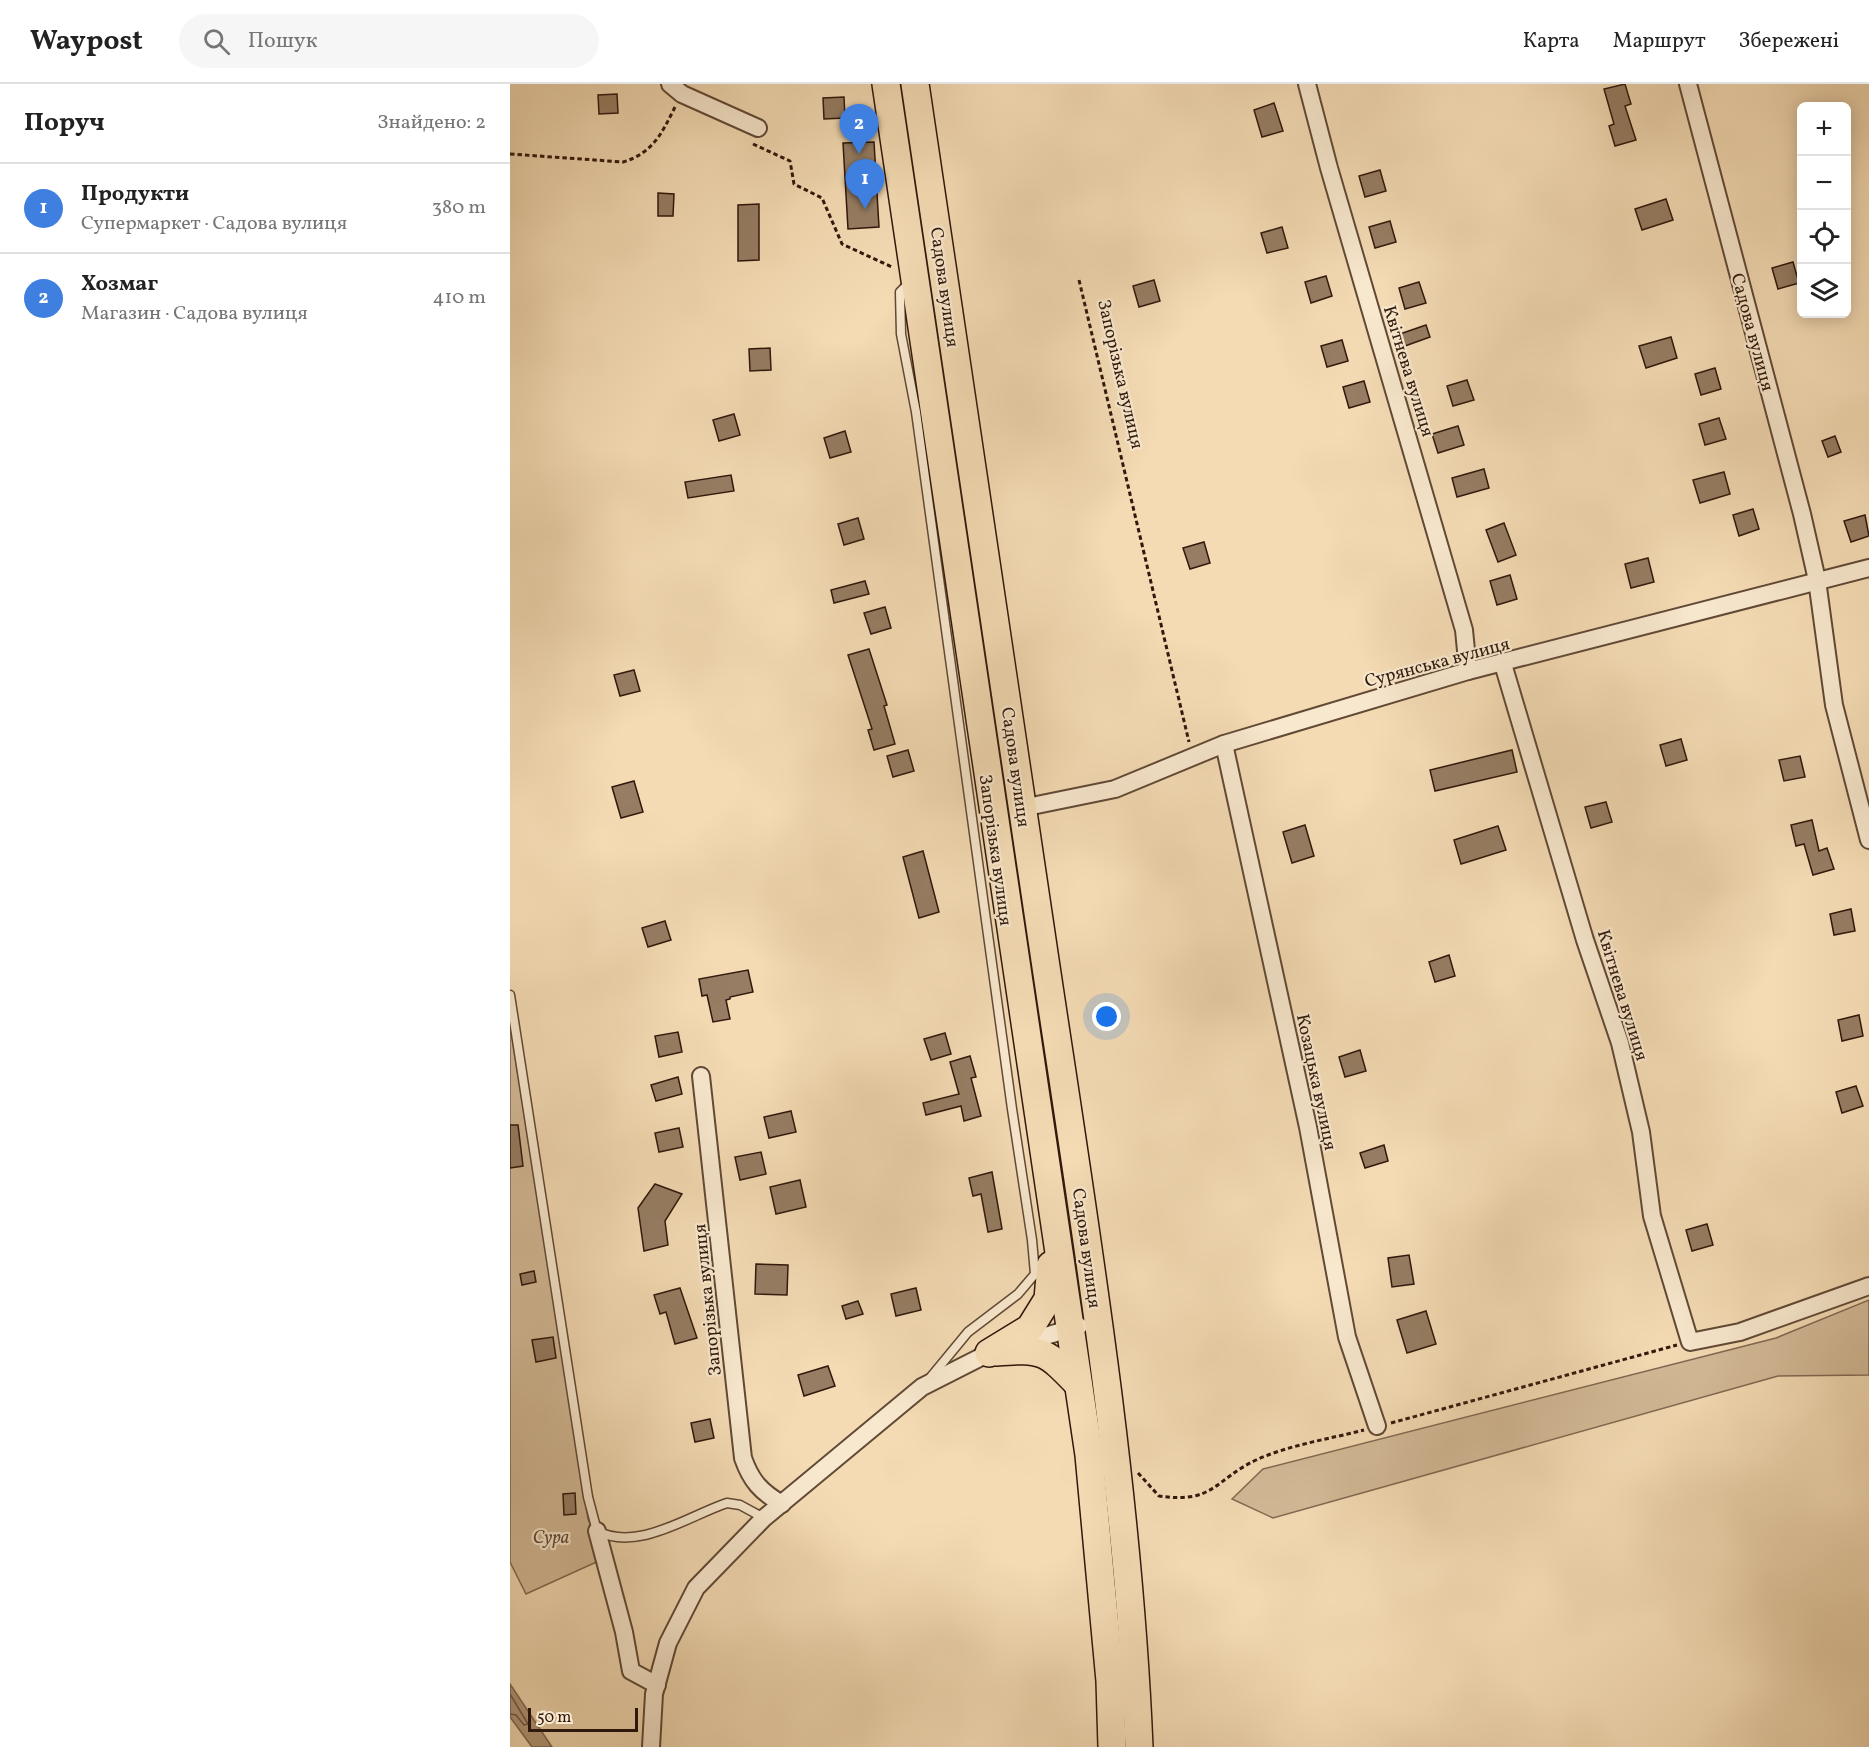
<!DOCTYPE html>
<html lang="uk">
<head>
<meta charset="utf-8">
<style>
	:root { --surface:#fff; --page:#f6f6f6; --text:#222; --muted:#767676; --line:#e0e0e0; --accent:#7c3aed }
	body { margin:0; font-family:Vollkorn,serif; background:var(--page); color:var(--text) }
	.controls { position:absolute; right:18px; top:18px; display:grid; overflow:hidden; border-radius:9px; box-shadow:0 3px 15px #0003 }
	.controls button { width:54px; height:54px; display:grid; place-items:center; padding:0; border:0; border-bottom:2px solid var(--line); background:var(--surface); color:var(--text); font:30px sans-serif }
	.scale { position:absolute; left:18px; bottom:15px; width:110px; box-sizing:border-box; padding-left:6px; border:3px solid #30180c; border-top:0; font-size:16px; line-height:21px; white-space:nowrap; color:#30180c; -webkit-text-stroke:4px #f8e8ce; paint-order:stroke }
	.you { position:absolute; left:597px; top:933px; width:21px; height:21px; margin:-15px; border:4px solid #fff; border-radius:50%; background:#1a73e8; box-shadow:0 0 0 9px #1a73e833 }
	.badge { display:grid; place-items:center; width:39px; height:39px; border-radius:50%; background:var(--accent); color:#fff; font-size:20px; font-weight:700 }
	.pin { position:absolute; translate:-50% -50px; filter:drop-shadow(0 2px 3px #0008) }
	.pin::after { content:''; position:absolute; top:32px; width:21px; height:18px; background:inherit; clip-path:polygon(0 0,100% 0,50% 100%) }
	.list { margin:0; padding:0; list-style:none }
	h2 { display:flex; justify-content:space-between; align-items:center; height:78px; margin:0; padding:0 24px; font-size:26px }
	h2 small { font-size:20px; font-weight:400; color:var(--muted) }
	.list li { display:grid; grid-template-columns:39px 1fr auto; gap:18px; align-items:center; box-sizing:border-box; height:90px; padding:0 24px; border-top:2px solid var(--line) }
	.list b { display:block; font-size:22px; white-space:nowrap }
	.list p { margin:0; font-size:20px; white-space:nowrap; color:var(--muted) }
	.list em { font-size:20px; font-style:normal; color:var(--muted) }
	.icon { flex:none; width:33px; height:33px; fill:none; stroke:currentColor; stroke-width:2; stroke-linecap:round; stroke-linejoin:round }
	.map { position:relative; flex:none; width:1359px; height:1663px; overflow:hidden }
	header { display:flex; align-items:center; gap:36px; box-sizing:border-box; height:84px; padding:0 30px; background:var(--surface); border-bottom:2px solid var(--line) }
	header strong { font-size:28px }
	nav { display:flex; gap:33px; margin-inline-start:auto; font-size:21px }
	.search { width:420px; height:54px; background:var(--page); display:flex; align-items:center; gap:15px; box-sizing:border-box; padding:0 21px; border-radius:33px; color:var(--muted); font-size:22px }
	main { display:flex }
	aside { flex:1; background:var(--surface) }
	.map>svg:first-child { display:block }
	.green { fill:#d3ba97; stroke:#826952; stroke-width:1.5 }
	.water { fill:#b1997b; stroke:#7d654f; stroke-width:1.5 }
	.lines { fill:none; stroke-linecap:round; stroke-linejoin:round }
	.shore { stroke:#705844; stroke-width:1.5 }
	.building { fill:#967d63; stroke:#30180c; stroke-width:1.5 }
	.lane-casing { stroke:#614936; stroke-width:11 }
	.street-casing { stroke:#614936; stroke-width:20 }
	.primary-casing { stroke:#30180c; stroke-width:30 }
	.path { stroke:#30180c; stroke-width:3; stroke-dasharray:4.5 3; stroke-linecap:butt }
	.lane { stroke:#f8e8ce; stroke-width:8 }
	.street { stroke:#f8e8ce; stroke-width:16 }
	.primary { stroke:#f4dbb4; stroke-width:27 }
	.labels { text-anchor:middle; stroke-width:4.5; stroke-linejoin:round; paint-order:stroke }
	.street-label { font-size:18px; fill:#30180c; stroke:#f8e8ce }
	.park-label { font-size:18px; font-style:italic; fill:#614936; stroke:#f8e8ce }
</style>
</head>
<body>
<header>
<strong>Waypost</strong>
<div class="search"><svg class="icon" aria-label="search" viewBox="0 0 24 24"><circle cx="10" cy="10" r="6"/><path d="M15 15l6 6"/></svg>Пошук</div>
<nav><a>Карта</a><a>Маршрут</a><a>Збережені</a></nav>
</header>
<main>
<aside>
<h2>Поруч<small>Знайдено: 2</small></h2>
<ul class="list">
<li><span class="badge" style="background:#3f7fe0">1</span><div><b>Продукти</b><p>Супермаркет · Садова вулиця</p></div><em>380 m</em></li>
<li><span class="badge" style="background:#3f7fe0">2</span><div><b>Хозмаг</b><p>Магазин · Садова вулиця</p></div><em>410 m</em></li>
</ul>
</aside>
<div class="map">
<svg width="1359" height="1663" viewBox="0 0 1359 1663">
	<rect width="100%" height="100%" fill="#f4dbb4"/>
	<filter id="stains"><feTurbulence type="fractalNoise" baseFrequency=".00333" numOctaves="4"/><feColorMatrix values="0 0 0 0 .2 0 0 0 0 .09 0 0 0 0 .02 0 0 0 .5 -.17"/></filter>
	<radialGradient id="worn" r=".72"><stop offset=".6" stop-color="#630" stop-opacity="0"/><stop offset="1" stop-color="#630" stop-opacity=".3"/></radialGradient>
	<g class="green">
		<polygon points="0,940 78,1435 93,1475 16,1510 0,1478"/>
		<polygon points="1359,1216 1359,1291 1268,1292 763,1434 722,1415 753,1385 1266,1254"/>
	</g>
	<polygon class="water" points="0,1600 42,1663 22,1663 0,1633"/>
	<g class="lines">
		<polyline class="shore" points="0,1610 18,1640 14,1641 6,1631 0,1630"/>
	</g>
	<g class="building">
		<polygon points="1115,0 1121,20 1115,22 1126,56 1105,62 1099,42 1104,40 1094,5"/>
		<polygon points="107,10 108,29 89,30 88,11"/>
		<polygon points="334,13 335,34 314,35 313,14"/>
		<polygon points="764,19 773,47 752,53 744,26"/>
		<polygon points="364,58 369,143 338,145 333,59"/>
		<polygon points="870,86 876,107 855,113 849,92"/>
		<polygon points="148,109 164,110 163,132 148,132"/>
		<polygon points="1156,115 1163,136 1132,146 1125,125"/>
		<polygon points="249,120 249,176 228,177 228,121"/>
		<polygon points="880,137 886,158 865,164 859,143"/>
		<polygon points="772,143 778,164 757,169 751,149"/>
		<polygon points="1283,178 1289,199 1268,205 1262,184"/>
		<polygon points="816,192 822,212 801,219 795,198"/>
		<polygon points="644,196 650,217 629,223 623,202"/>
		<polygon points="909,198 916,219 895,225 889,204"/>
		<polygon points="916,241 920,253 895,262 890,250"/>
		<polygon points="1161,253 1167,274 1136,284 1129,262"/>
		<polygon points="832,256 838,277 817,283 811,262"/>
		<polygon points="260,264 261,286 240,287 239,265"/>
		<polygon points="1205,284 1211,305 1191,311 1185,290"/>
		<polygon points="957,296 964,316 943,322 937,302"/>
		<polygon points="854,297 860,318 839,324 833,303"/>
		<polygon points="224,330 230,351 209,357 203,336"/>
		<polygon points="1209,334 1216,355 1195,361 1189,340"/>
		<polygon points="948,342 954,361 928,369 922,350"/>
		<polygon points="335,347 341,368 320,374 314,354"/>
		<polygon points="1325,352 1331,368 1318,373 1312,357"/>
		<polygon points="974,385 979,404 947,413 942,394"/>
		<polygon points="1214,388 1220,410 1190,419 1183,396"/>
		<polygon points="221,391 224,407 178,414 175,398"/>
		<polygon points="1243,425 1249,445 1229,452 1223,431"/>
		<polygon points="1355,431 1359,452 1341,458 1334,437"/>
		<polygon points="348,434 354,455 334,461 328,440"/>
		<polygon points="994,439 1006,471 988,478 976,446"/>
		<polygon points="694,458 700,479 680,485 673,464"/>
		<polygon points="1138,474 1144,498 1121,504 1115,480"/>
		<polygon points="1000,491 1007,515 987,521 980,497"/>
		<polygon points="355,497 359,510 324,519 321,506"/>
		<polygon points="375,523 381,544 361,550 354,529"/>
		<polygon points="359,565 377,621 374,622 385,660 364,666 358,646 362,645 338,571"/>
		<polygon points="124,586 130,607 110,612 104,591"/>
		<polygon points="1171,655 1177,676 1156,682 1150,661"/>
		<polygon points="398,666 404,687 383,693 377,672"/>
		<polygon points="1002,666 1007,688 925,707 920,686"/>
		<polygon points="1290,672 1295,693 1274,697 1269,676"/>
		<polygon points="124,697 133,728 111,734 102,703"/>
		<polygon points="1096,718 1102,738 1081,744 1075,723"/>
		<polygon points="1302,736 1309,767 1317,764 1324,785 1303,791 1294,760 1286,762 1281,741"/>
		<polygon points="795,741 804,772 782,779 773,748"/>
		<polygon points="988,742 996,766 951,780 944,756"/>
		<polygon points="413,767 429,828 409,834 393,773"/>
		<polygon points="1341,825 1345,847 1324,851 1320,830"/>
		<polygon points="155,837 161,856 138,863 132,844"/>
		<polygon points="939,871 945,892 925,898 919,878"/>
		<polygon points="238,886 243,908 220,913 220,915 216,916 220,935 203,938 197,911 192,912 189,895"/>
		<polygon points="1349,931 1353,952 1332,957 1328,936"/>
		<polygon points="168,948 172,968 149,973 145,952"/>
		<polygon points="435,949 441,970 421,976 414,955"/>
		<polygon points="850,966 856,987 835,993 829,973"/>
		<polygon points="460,972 466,993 461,994 471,1032 454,1037 451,1022 416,1031 413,1019 449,1010 440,978"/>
		<polygon points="168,993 172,1010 146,1017 141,1001"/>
		<polygon points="1346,1002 1353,1022 1332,1029 1326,1008"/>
		<polygon points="281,1027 286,1048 259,1054 254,1033"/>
		<polygon points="0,1041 8,1041 13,1082 0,1084"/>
		<polygon points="169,1044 173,1063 149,1068 145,1049"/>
		<polygon points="874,1061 878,1077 855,1084 850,1069"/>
		<polygon points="251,1068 256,1090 230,1096 225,1073"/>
		<polygon points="482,1088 492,1145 478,1148 471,1110 463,1112 459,1094"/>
		<polygon points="290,1096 296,1123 266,1130 260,1103"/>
		<polygon points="145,1100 172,1110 155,1137 158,1161 134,1167 128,1124"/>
		<polygon points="1197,1140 1203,1161 1182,1167 1176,1146"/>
		<polygon points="899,1171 904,1200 882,1203 878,1174"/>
		<polygon points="246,1180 278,1181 277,1211 245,1210"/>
		<polygon points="24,1187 26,1198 12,1201 10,1190"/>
		<polygon points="170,1204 187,1254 165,1260 156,1228 150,1230 144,1211"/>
		<polygon points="406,1204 411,1226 386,1232 381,1210"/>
		<polygon points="348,1217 353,1230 336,1235 332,1222"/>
		<polygon points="916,1227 926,1260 897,1269 887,1236"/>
		<polygon points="43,1253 46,1274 26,1278 22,1256"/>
		<polygon points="318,1282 325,1302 294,1312 288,1291"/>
		<polygon points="200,1335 204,1354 185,1358 181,1339"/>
		<polygon points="65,1409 66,1430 54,1431 53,1410"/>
	</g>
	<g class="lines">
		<defs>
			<g id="lane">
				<polyline points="400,198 390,208 391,250 406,328 502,1025 522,1156 525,1190 508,1210 458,1248 420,1294"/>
				<path d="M0 911 78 1413 87 1447C128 1468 178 1432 217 1419L230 1421 254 1434"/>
			</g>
			<g id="street">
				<polyline points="160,0 172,10 248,44"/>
				<polyline points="797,0 819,84 954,546 958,587"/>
				<polyline points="1178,0 1292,430 1307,496 1324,621 1359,756"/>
				<polyline points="993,580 1075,856 1110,959 1131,1048 1142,1132 1180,1258 1230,1248 1359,1202"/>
				<polyline points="714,660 798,1043 837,1253 867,1342"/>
				<polyline points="512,724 605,705 714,660 958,587 1359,484"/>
				<path d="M191 992 233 1374C241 1397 251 1408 272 1420"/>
				<polyline points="87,1447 114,1548 121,1587 147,1601"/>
				<polyline points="141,1663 144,1610 158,1559 186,1504 254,1434 412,1303 479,1269 569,1242"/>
			</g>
			<g id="primary">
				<polyline points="376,0 579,1371 600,1597 602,1663"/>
				<path d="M405 0C448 292 491 584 535 876 574 1137 618 1399 629 1663"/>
				<path d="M486 1268C533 1264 536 1267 568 1300"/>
				<polyline points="479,1269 520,1244 538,1215 541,1181"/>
			</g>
		</defs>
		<use href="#lane" class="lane-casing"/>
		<use href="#street" class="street-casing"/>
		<use href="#primary" class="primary-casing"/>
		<g class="path">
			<polyline points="243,60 280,77 284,100 312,114 332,160 382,183"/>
			<path d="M0 70 113 78C143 69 152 49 165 23"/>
			<polyline points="569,196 679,658"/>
			<polyline points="881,1339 1167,1261"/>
			<path d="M628 1389 649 1412C704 1420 704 1396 746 1376 779 1361 819 1355 854 1346"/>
		</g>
		<use href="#lane" class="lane"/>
		<use href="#street" class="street"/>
		<use href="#primary" class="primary"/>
	</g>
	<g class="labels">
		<g class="street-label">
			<text transform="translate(435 203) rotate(82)" y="6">Садова вулиця</text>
			<text transform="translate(1243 248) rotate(75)" y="6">Садова вулиця</text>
			<text transform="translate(899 287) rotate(73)" y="6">Квітнева вулиця</text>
			<text transform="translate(611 290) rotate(77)" y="6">Запорізька вулиця</text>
			<text transform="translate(927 578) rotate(-15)" y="6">Сурянська вулиця</text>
			<text transform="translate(506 683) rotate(82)" y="6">Садова вулиця</text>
			<text transform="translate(486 766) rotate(82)" y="6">Запорізька вулиця</text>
			<text transform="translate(1113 911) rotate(73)" y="6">Квітнева вулиця</text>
			<text transform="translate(807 998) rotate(78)" y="6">Козацька вулиця</text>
			<text transform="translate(577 1164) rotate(82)" y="6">Садова вулиця</text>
			<text transform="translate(197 1216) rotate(-96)" y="6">Запорізька вулиця</text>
		</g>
		<g class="park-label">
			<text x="41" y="1459">Сура</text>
		</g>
	</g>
	<rect width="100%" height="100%" filter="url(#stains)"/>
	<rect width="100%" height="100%" fill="url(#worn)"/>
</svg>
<div class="controls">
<button>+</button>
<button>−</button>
<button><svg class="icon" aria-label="locate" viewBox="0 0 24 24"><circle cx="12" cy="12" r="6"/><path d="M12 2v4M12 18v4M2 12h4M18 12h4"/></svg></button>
<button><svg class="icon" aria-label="layers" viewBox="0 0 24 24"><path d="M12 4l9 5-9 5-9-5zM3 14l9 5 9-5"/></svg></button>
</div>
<div class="scale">50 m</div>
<div class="you"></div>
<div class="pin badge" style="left:355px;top:125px;background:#3f7fe0">1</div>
<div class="pin badge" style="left:349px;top:70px;background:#3f7fe0">2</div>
</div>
</main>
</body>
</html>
